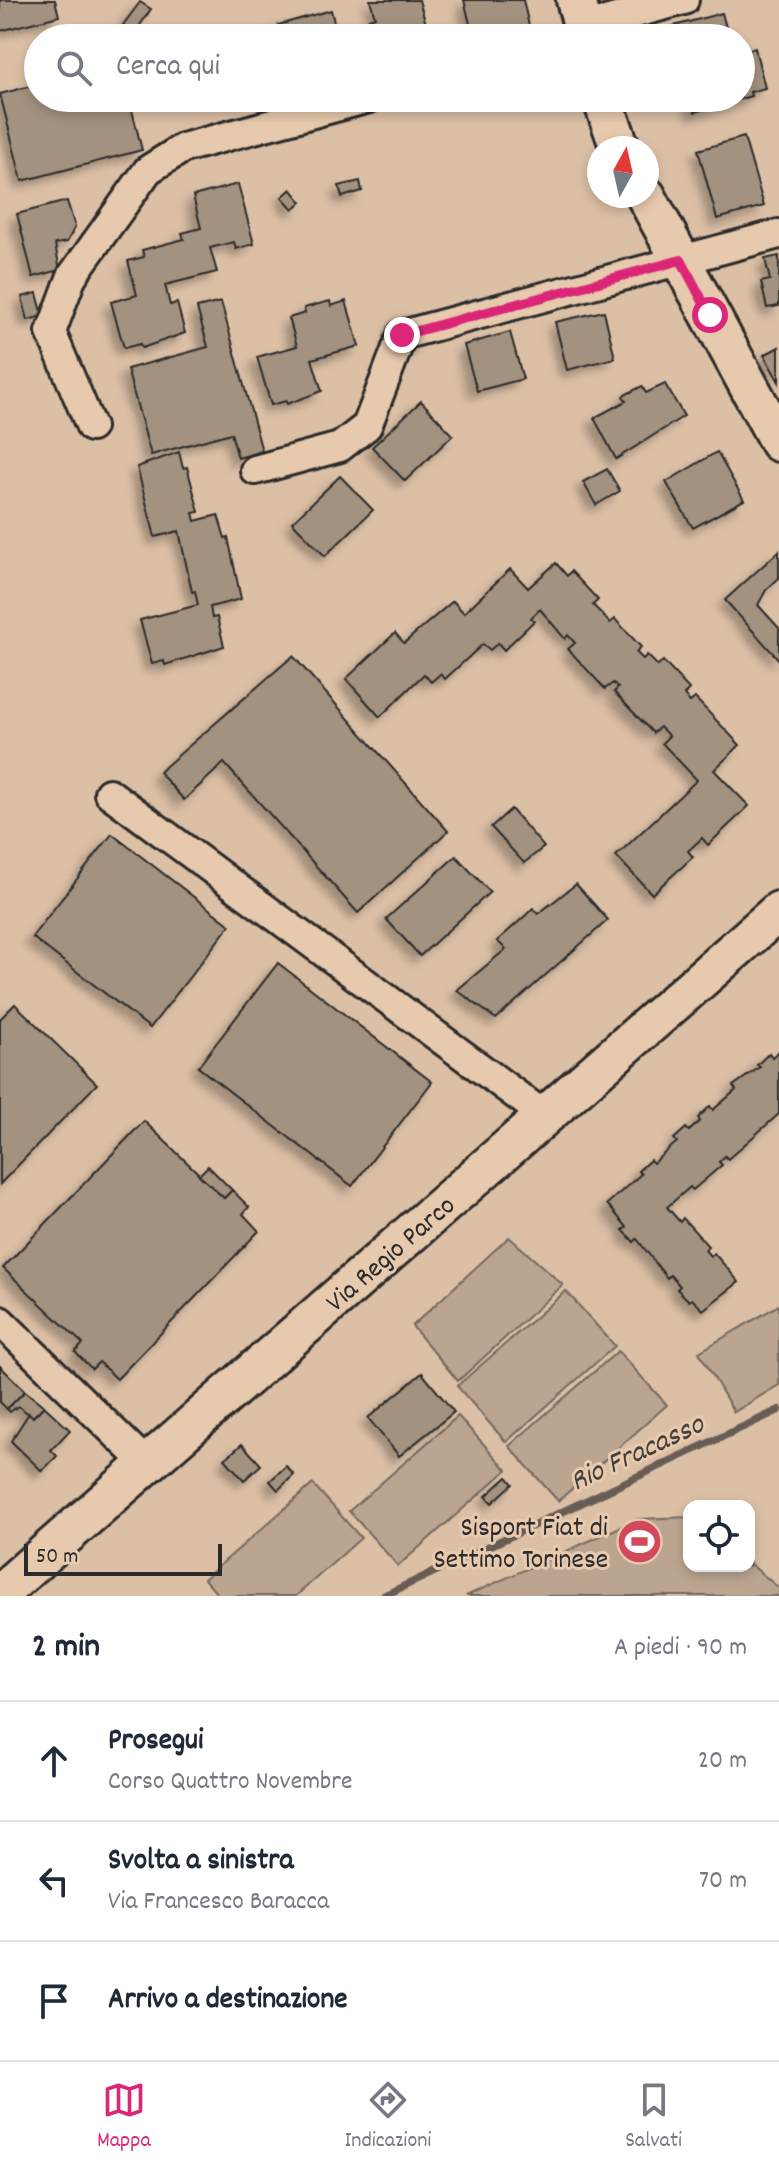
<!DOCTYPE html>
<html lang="it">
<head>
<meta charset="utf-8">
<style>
	:root { --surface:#fff; --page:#f2f2f3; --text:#1f2937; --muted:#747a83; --line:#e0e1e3; --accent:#db2777 }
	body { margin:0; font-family:Dekko,sans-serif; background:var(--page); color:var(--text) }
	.controls { position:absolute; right:24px; bottom:24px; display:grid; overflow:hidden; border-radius:16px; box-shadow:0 4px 12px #0003 }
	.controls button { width:72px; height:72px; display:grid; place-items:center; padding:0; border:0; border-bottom:2px solid var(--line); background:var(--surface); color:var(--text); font:40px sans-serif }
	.compass { position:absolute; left:587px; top:136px; width:72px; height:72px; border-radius:50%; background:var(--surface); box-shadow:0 4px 12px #0003; rotate:8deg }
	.scale { position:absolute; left:24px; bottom:20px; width:198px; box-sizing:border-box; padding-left:8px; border:4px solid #2b2b2b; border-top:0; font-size:22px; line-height:28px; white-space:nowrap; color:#2b2b2b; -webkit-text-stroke:6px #e7caae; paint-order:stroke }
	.stop { position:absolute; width:24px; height:24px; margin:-18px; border:6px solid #db2777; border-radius:50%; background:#fff }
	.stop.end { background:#db2777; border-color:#fff; box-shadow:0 2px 8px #0008 }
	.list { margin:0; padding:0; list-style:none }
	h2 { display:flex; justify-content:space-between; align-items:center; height:104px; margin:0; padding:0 32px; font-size:34px }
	h2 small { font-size:26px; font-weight:400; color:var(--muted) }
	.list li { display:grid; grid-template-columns:52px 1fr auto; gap:24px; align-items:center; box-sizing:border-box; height:120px; padding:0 32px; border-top:2px solid var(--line) }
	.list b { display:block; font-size:30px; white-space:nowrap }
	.list p { margin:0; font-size:26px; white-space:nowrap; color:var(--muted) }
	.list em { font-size:26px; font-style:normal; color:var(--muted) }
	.icon { flex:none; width:44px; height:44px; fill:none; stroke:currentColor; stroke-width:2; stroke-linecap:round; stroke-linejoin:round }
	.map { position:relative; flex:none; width:779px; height:1596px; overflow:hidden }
	.search { position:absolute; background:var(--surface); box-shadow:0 4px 12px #0003; left:24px; right:24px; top:24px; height:88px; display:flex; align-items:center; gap:20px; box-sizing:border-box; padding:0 28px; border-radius:44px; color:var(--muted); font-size:30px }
	.sheet { height:464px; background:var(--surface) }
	nav { display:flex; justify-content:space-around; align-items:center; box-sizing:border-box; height:112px; border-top:2px solid var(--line); background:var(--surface); font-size:22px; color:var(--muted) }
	nav a { display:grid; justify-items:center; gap:4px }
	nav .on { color:var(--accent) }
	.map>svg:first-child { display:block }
	.green { fill:#bba590; stroke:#73685e; stroke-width:2 }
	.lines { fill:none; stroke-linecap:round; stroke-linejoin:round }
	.stream { stroke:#675d54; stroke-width:8 }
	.building { fill:#a49280; stroke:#2b2b2b; stroke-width:2; filter:url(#shadow) }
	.street-casing { stroke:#2b2b2b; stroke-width:34 }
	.secondary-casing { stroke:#2b2b2b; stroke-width:44 }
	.street { stroke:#e7caae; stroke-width:28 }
	.secondary { stroke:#e7caae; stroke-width:38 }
	.route { stroke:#db2777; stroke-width:10 }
	.labels { text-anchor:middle; stroke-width:6; stroke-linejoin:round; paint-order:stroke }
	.street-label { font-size:28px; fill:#2b2b2b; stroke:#e7caae }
	.poi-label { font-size:28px; fill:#2b2b2b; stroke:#e7caae; text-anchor:end }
	.water-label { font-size:30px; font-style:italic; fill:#44403c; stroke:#e7caae }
</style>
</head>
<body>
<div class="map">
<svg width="779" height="1596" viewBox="0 0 779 1596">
	<defs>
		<filter id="shadow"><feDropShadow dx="-7" dy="7" stdDeviation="4" flood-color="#0004"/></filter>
	</defs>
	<rect width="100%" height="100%" fill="#dcc0a6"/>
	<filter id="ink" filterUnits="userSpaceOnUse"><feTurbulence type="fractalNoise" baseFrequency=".0125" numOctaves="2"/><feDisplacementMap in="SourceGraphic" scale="16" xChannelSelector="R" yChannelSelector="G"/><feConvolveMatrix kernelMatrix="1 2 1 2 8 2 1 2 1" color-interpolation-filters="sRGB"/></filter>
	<g filter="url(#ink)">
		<g class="green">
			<polygon points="509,1237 563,1285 458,1381 412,1326"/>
			<polygon points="566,1291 615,1346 506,1442 457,1386"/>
			<polygon points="779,1305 779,1385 734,1412 699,1352"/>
			<polygon points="618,1351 667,1405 558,1501 509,1446"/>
			<polygon points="458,1416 507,1470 398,1566 349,1511"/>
			<polygon points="313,1484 361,1538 296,1596 219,1596 204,1579"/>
			<polygon points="689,1517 689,1566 749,1566 749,1563 779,1588 779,1596 466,1596 638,1519"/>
		</g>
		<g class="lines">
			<polyline class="stream" points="383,1596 779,1410"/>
		</g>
		<g class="building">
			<polygon points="0,0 55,0 59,16 0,31"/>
			<polygon points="370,0 419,0 430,38 375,38 369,19 375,17"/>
			<polygon points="464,0 523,0 530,30 498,38 491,38 490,32 473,36"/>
			<polygon points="140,2 151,9 134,34 123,25"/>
			<polygon points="331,10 338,38 282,38 278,25"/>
			<polygon points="722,13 729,38 661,38 659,30"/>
			<polygon points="755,48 765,88 750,92 751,96 695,112 691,98 741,98 741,52"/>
			<polygon points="38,84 38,98 129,98 142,150 22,181 0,94"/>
			<polygon points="744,137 764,206 717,219 698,150"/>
			<polygon points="360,181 362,191 342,197 339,186"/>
			<polygon points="238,184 254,244 236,249 234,242 210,248 217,272 165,285 170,305 177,303 185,333 142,348 140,344 124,348 111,302 137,295 128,261 144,257 142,250 184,239 182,233 201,228 193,196"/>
			<polygon points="291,189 302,202 293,209 282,197"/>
			<polygon points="67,201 75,227 67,242 55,244 60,270 33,277 17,214"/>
			<polygon points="779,256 779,306 767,308 761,282 770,280 765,259"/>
			<polygon points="37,293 43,316 28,320 22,297"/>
			<polygon points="330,301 331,306 346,301 359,346 312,359 322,391 287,404 286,401 271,405 257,357 297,346 289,318 305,313 304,308"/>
			<polygon points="221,302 262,451 238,458 231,433 151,455 127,369 208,347 197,308"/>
			<polygon points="604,311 615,358 567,370 555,322"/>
			<polygon points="510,332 523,379 477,391 464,345"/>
			<polygon points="779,347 779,382 764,355"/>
			<polygon points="665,384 684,416 616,459 594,418 626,401 623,396 642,386 646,393"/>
			<polygon points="421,401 453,435 405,481 372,447"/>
			<polygon points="179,452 183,468 187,467 199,512 193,513 195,521 218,515 225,538 228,537 241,599 210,607 212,618 217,617 224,646 165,665 164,661 152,664 140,620 198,605 195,591 192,592 179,531 155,537 137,467"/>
			<polygon points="717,452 744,500 693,528 666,482"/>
			<polygon points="607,469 620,491 596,505 583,482"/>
			<polygon points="340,476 373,510 325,556 292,522"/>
			<polygon points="779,551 779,578 766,590 758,605 779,628 779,660 725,600"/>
			<polygon points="556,563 567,576 571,571 598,600 593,605 610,623 615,619 641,647 636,652 643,659 647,655 658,666 663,661 689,689 684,695 690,702 695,698 740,745 714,770 749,806 708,845 702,838 688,851 693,857 652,894 616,856 697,780 662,743 669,736 660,727 653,733 614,692 618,688 613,683 605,689 568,649 575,643 568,635 565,639 540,609 531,618 534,621 504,650 498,643 490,650 483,644 445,679 440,674 431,682 424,674 380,717 346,679 395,633 404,643 453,601 464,613 510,569 528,588"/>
			<polygon points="293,656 448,831 358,913 224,763 184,800 159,772"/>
			<polygon points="511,809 544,847 524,863 491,827"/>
			<polygon points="112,834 230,925 150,1028 32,937"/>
			<polygon points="456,856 490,892 420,956 386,919"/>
			<polygon points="576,884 608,920 496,1019 457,990 506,949 497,941 525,916 533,908 538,914"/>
			<polygon points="278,963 432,1082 352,1186 198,1067"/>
			<polygon points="15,1004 97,1084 0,1184 0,1019"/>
			<polygon points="779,1051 779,1114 728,1159 725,1156 719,1162 722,1165 693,1190 690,1187 667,1207 680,1222 683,1218 708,1246 705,1250 710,1256 714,1253 739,1282 703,1310 692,1299 689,1301 677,1289 680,1286 670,1275 667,1278 637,1239 634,1242 623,1230 627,1227 607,1204 641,1174 638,1171 650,1160 653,1163 677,1142 674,1139 686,1128 689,1131 700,1121 698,1118 710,1106 713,1110 736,1090 733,1086 760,1067 757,1065 769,1053 772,1057"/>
			<polygon points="144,1121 224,1198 232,1190 249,1207 243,1214 259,1231 117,1379 99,1362 92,1369 75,1352 83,1344 3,1268"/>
			<polygon points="208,1166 232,1190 224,1198 199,1175"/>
			<polygon points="0,1366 25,1391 7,1409 0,1402"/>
			<polygon points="422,1373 454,1412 399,1456 368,1418"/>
			<polygon points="25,1391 44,1406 33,1417 18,1406 10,1412 7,1409"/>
			<polygon points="44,1406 70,1430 51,1450 57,1456 42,1471 11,1441 29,1413 33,1417"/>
			<polygon points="242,1444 261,1465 244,1480 225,1459"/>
			<polygon points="286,1466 294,1475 278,1490 270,1481"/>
			<polygon points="507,1477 513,1484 492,1503 486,1496"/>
		</g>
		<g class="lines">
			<defs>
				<g id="street">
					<polyline points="583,27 684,0"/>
					<polyline points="91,427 51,332 72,276 148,170 183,148 369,98"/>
					<polyline points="255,470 340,447 367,426 402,335 779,234"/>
					<polyline points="109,793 545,1116"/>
					<polyline points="0,1321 147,1464"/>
				</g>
				<g id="secondary">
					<polyline points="576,0 586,38"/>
					<polyline points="602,98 620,148"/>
					<polyline points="646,196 779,442"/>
					<polyline points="0,1593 779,911"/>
				</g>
			</defs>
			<use href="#street" class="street-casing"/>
			<use href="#secondary" class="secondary-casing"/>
			<use href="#street" class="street"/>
			<use href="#secondary" class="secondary"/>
		</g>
	</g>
	<g class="lines" filter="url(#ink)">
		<polyline class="route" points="402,335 681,260 710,315"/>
	</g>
	<defs>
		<symbol id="stadium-disc" viewBox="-11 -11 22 22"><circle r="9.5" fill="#d1495b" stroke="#e7caae"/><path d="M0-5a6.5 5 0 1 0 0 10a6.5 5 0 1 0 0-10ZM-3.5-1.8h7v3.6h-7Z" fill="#fff"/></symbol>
	</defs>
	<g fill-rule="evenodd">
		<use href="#stadium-disc" x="614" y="1516" width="51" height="51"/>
	</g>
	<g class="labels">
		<g class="street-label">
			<text transform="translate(389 1252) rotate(-41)" y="10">Via Regio Parco</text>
		</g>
		<g class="poi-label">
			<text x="608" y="1535">Sisport Fiat di<tspan x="608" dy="32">Settimo Torinese</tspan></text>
		</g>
		<g class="water-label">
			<text transform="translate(636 1451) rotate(-25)" y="10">Rio Fracasso</text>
		</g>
	</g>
</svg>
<div class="controls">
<button><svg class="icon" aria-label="locate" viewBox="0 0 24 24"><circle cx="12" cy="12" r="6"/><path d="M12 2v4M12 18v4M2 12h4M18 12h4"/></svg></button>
</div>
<svg class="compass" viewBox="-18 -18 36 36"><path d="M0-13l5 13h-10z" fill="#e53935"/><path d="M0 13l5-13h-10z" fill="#747a83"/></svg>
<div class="scale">50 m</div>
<div class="stop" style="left:710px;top:315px"></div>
<div class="stop end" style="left:402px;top:335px"></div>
<div class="search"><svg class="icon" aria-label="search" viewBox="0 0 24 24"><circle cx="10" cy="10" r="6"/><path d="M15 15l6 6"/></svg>Cerca qui</div>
</div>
<section class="sheet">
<h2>2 min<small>A piedi · 90 m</small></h2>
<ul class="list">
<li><svg class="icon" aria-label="ahead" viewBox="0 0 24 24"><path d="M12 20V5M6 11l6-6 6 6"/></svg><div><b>Prosegui</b><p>Corso Quattro Novembre</p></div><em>20 m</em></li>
<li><svg class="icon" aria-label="left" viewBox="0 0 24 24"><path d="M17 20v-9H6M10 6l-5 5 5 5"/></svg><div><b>Svolta a sinistra</b><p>Via Francesco Baracca</p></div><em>70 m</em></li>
<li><svg class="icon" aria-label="arrive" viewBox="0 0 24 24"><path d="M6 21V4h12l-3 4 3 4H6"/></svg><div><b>Arrivo a destinazione</b></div></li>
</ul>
</section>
<nav>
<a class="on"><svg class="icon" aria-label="map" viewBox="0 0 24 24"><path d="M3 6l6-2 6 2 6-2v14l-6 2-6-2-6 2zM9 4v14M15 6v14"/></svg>Mappa</a>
<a><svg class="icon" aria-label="directions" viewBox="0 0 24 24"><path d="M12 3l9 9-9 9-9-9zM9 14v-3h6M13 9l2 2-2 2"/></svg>Indicazioni</a>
<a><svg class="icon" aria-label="saved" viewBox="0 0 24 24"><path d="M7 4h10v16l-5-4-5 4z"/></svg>Salvati</a>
</nav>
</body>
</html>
